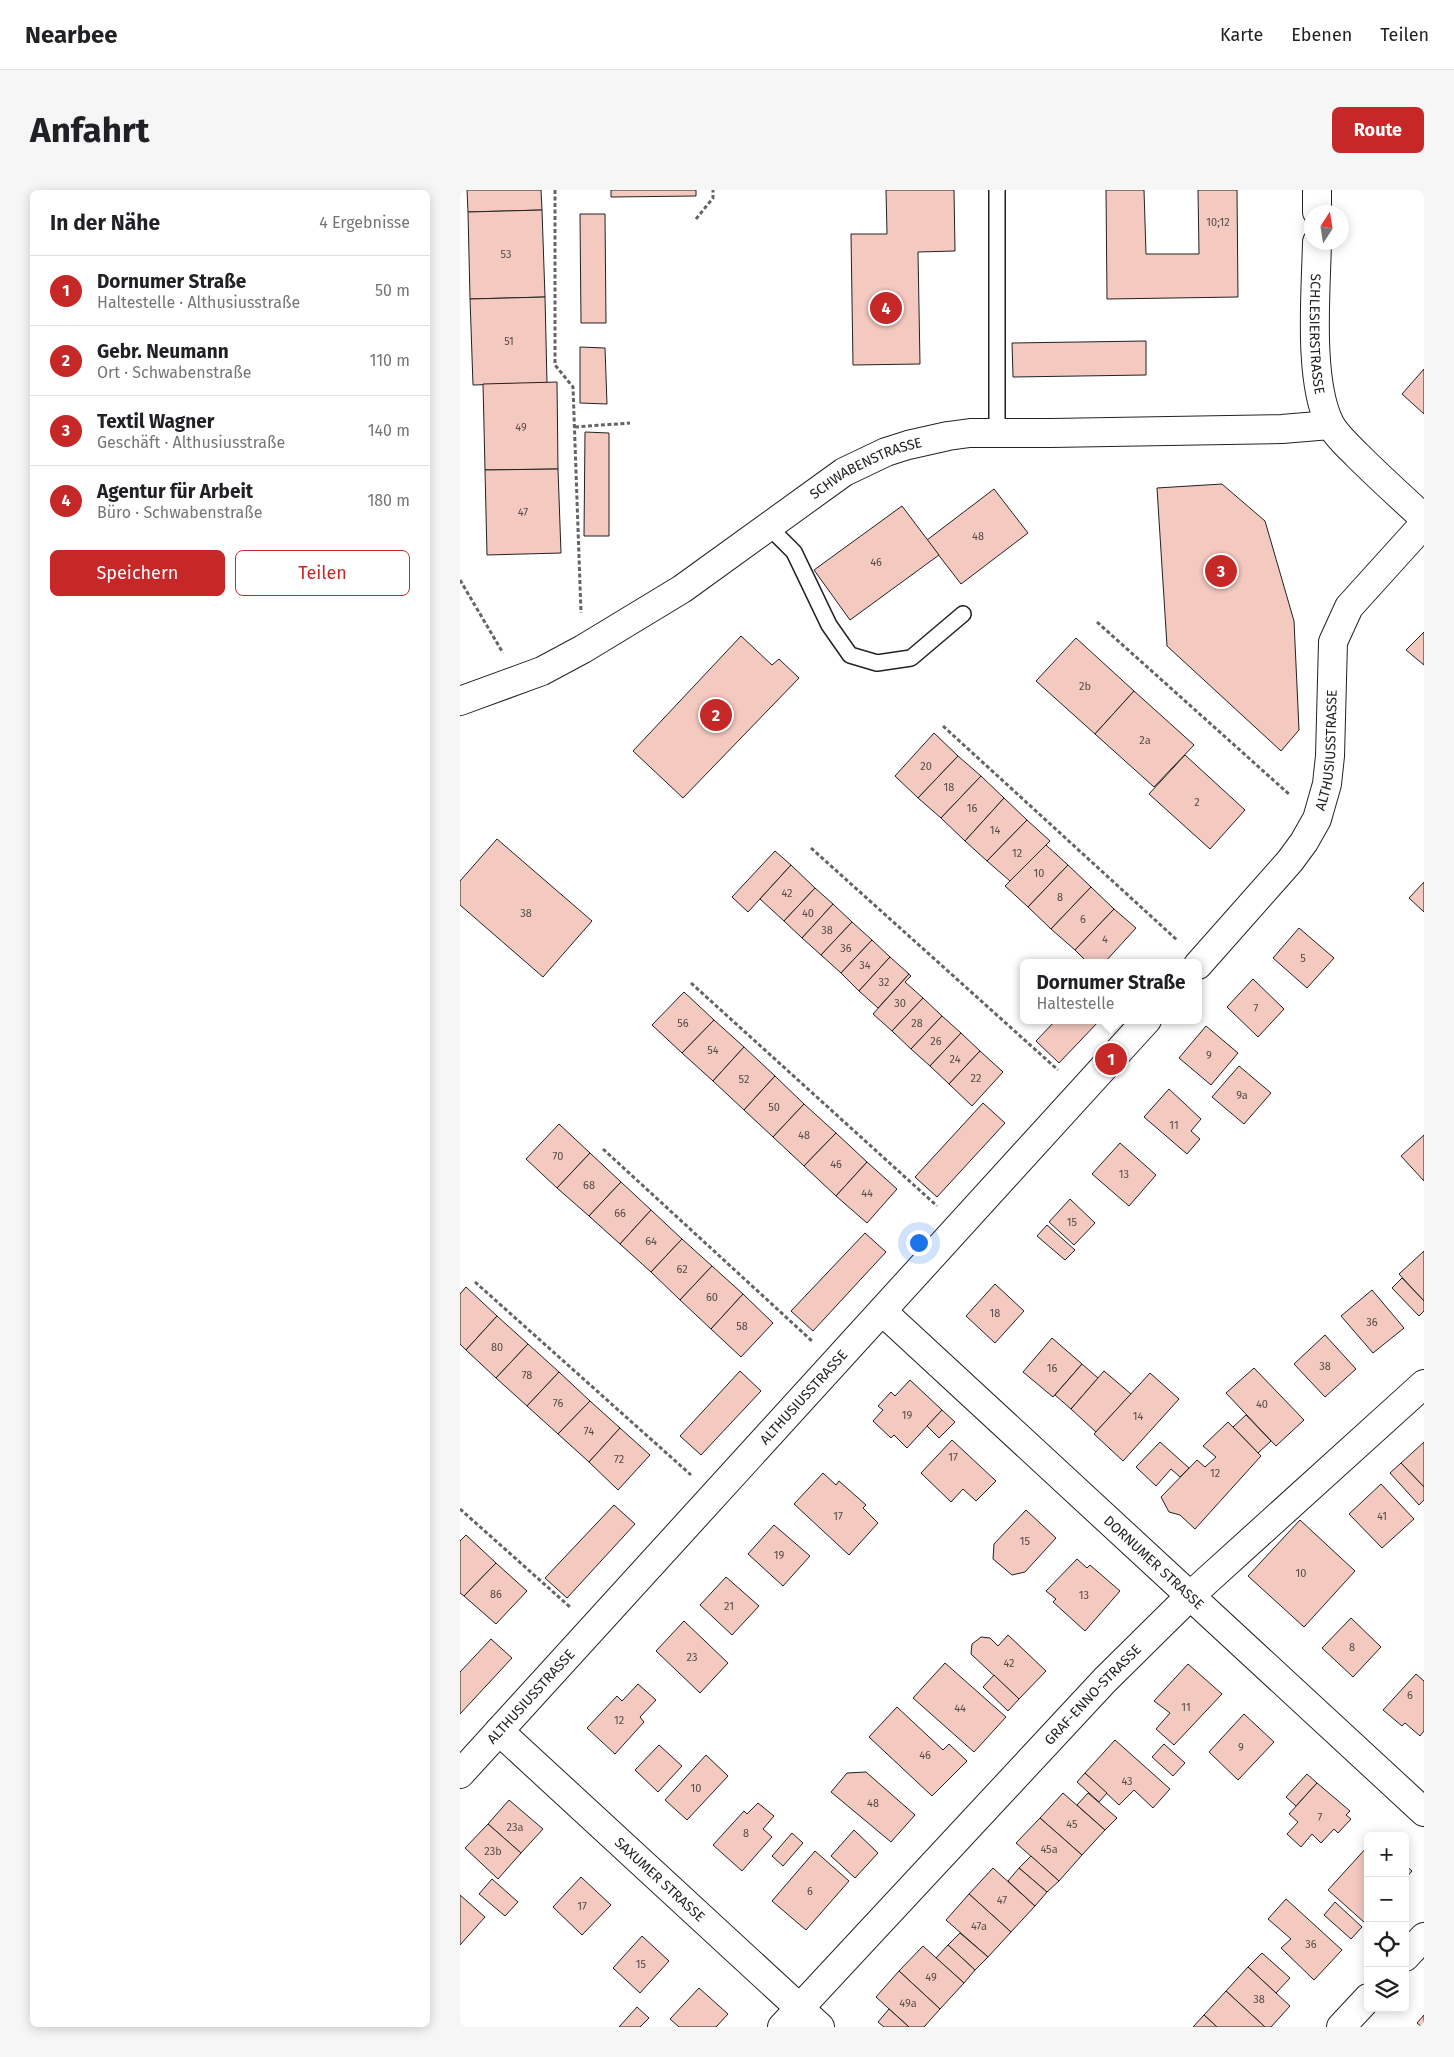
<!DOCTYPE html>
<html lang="de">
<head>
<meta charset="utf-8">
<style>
	:root { --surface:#fff; --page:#f6f6f6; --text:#202124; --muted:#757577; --line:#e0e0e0; --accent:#c62828 }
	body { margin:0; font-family:"Fira Sans",sans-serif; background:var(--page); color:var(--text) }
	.controls { position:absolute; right:15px; bottom:15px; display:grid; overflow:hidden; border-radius:8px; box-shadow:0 2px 12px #0003 }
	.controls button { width:45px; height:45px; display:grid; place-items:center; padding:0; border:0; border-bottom:1px solid var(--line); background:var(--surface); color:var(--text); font:25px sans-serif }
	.compass { position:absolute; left:844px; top:15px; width:45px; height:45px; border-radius:50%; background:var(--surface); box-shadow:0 2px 12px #0003; rotate:12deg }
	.you { position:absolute; left:458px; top:1052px; width:18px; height:18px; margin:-12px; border:4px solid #fff; border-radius:50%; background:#1a73e8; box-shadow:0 0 0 8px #1a73e833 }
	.badge { display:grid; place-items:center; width:32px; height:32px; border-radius:50%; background:var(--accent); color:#fff; font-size:16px; font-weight:700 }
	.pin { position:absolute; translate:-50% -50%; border:2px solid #fff; box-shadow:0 1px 5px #0006 }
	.popup { position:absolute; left:560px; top:769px; width:182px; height:65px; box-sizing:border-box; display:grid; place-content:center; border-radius:8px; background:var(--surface); filter:drop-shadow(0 1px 4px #0005); font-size:16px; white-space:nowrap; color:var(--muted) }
	.popup b { font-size:19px; color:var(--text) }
	.popup::after { content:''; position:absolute; left:50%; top:100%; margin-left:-10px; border:10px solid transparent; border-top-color:var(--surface) }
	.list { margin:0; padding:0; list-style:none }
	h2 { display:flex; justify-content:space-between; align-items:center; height:65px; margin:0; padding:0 20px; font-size:21px }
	h2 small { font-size:16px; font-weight:400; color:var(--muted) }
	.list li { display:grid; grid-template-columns:32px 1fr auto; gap:15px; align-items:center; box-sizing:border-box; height:70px; padding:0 20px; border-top:1px solid var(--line) }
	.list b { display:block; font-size:19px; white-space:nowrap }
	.list p { margin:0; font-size:16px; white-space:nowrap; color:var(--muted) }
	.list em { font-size:16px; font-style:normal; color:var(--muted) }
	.actions { display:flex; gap:10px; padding:15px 20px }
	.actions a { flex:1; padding:11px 0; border:1px solid var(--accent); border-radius:8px; text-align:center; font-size:18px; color:var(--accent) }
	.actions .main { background:var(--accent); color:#fff }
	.icon { flex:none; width:28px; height:28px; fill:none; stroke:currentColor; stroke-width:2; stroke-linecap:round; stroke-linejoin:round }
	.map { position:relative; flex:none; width:964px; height:1837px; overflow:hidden; border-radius:8px }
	header { display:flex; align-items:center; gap:30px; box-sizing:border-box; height:70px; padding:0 25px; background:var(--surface); border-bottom:1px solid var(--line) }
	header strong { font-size:24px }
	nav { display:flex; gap:28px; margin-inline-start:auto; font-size:18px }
	.intro { display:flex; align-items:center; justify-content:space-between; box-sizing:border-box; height:120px; padding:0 30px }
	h1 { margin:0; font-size:35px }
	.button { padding:12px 22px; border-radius:8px; background:var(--accent); color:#fff; font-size:18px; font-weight:700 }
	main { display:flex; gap:30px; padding:0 30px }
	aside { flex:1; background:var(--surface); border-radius:8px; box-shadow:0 2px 12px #0003 }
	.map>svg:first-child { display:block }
	.building { fill:#f3c9c0; stroke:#222 }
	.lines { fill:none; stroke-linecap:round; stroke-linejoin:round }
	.lane-casing { stroke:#222; stroke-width:18 }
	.street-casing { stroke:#222; stroke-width:30 }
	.path { stroke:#646464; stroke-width:3; stroke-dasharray:4 2.5; stroke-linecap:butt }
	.lane { stroke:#fff; stroke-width:15 }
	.street { stroke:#fff; stroke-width:28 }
	.labels { text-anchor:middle; stroke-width:4; stroke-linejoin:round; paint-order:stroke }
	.number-label { font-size:11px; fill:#564c4a }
	.street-label { font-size:14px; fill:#222; stroke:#fff }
</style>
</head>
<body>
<header>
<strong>Nearbee</strong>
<nav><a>Karte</a><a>Ebenen</a><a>Teilen</a></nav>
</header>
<div class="intro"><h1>Anfahrt</h1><a class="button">Route</a></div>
<main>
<aside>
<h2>In der Nähe<small>4 Ergebnisse</small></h2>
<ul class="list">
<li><span class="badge">1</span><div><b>Dornumer Straße</b><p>Haltestelle · Althusiusstraße</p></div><em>50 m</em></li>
<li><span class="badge">2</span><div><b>Gebr. Neumann</b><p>Ort · Schwabenstraße</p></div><em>110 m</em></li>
<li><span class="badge">3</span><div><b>Textil Wagner</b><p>Geschäft · Althusiusstraße</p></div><em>140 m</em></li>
<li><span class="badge">4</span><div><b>Agentur für Arbeit</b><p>Büro · Schwabenstraße</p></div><em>180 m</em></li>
</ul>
<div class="actions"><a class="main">Speichern</a><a>Teilen</a></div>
</aside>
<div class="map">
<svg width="964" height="1837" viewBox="0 0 964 1837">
	<rect width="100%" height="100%" fill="#fff"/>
	<g class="building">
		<polygon points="7,0 81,0 82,20 8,22"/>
		<polygon points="151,0 236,0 236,6 151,7"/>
		<polygon points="426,0 494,0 495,61 458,62 460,174 393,175 391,44 427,44"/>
		<polygon points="646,0 684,0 686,64 739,64 738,0 777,0 778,107 647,109"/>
		<polygon points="82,20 85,107 10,109 8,22"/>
		<polygon points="120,24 145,24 146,133 121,133"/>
		<polygon points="85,107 87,193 13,195 10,109"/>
		<polygon points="686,151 686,185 553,187 552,153"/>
		<polygon points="120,157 145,158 147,214 120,213"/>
		<polygon points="964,179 964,224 942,204"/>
		<polygon points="97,192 98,279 25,280 23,194"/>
		<polygon points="125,242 149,243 149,346 124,346"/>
		<polygon points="98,279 101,363 27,365 25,280"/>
		<polygon points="762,294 805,331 834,431 839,540 821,561 707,456 697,298"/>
		<polygon points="534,299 568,343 501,394 467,350"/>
		<polygon points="442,316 479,365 390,430 354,380"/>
		<polygon points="964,442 964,475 946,460"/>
		<polygon points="281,446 312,475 319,469 339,488 223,608 173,561"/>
		<polygon points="616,448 674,501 635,544 576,491"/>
		<polygon points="674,501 734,555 694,597 635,544"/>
		<polygon points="474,543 498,566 458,608 435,586"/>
		<polygon points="725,565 785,620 750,659 689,604"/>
		<polygon points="498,566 521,586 481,628 458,608"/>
		<polygon points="521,586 544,608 505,651 481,628"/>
		<polygon points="544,608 567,630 527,671 505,651"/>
		<polygon points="567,630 590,651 550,691 527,671"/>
		<polygon points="37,649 132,731 83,787 0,715 0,691"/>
		<polygon points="586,655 608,675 568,717 545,696"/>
		<polygon points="315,661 331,675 288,722 272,707"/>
		<polygon points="331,675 355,698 324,731 300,709"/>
		<polygon points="608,675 631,697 591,739 568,717"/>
		<polygon points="964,692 964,722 949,708"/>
		<polygon points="631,697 654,719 615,760 591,739"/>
		<polygon points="355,698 373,714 342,748 324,731"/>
		<polygon points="373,714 392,732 361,765 342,748"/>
		<polygon points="654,719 676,738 644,773 628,773 615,760"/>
		<polygon points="392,732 412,750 381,783 361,765"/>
		<polygon points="839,738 874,768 847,798 813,768"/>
		<polygon points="412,750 430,767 399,801 381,783"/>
		<polygon points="430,767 449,784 418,818 399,801"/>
		<polygon points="449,784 451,786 445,792 463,808 432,841 413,824"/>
		<polygon points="793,789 824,819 798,847 767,817"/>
		<polygon points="224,802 254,830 222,863 192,835"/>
		<polygon points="463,808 482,826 451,859 432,841"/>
		<polygon points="482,826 501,843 470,876 451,859"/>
		<polygon points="254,830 284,857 253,891 222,863"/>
		<polygon points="596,830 640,830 599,873 576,851"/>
		<polygon points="746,836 778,863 751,895 719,868"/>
		<polygon points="501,843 520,861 489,894 470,876"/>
		<polygon points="284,857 315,886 284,920 253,891"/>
		<polygon points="520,861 543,882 512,916 489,894"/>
		<polygon points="779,876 811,903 784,934 752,907"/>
		<polygon points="315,886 344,914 313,947 284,920"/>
		<polygon points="709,899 741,929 731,941 740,949 727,964 684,927"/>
		<polygon points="523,913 545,933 477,1007 455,987"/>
		<polygon points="344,914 376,943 344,976 313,947"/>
		<polygon points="99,934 130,963 97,998 66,969"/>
		<polygon points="376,943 407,972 376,1006 344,976"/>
		<polygon points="964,945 964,991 941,966"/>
		<polygon points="660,953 696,985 669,1016 632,984"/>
		<polygon points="130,963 161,992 129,1026 97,998"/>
		<polygon points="407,972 437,999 407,1033 376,1006"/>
		<polygon points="161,992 191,1020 160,1054 129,1026"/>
		<polygon points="610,1009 635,1033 614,1055 589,1032"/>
		<polygon points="191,1020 222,1049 191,1082 160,1054"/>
		<polygon points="587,1035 615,1060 605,1070 577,1046"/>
		<polygon points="405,1043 426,1062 353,1141 331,1121"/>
		<polygon points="222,1049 252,1076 220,1110 191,1082"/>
		<polygon points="964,1061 964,1111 939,1084"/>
		<polygon points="252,1076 283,1104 251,1139 220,1110"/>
		<polygon points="942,1088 964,1111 964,1121 959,1126 932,1098"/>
		<polygon points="535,1094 564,1121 535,1153 506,1126"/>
		<polygon points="6,1097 37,1126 6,1160 0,1154 0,1104"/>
		<polygon points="912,1100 944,1138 913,1163 881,1126"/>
		<polygon points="283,1104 313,1133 281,1167 251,1139"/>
		<polygon points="37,1126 68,1154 36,1188 6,1160"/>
		<polygon points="865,1145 896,1179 865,1207 834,1174"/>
		<polygon points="592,1148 622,1174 593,1207 563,1182"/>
		<polygon points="68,1154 99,1182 67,1216 36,1188"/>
		<polygon points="622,1174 638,1188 611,1219 595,1205"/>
		<polygon points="794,1178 844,1230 816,1256 766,1203"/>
		<polygon points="280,1181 301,1201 241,1265 220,1246"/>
		<polygon points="644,1181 671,1204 636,1242 611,1219"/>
		<polygon points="99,1182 130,1211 98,1244 67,1216"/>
		<polygon points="690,1183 719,1209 663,1271 634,1244"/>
		<polygon points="450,1190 482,1220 447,1258 434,1245 431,1248 413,1231 423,1220 418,1216 431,1202 435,1206"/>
		<polygon points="130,1211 160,1238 129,1272 98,1244"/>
		<polygon points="482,1220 495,1232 479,1248 467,1236"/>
		<polygon points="786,1225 811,1251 798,1263 773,1237"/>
		<polygon points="768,1232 801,1266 735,1339 720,1325 709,1322 701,1307 737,1270 745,1277 756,1267 743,1256"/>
		<polygon points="160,1238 190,1265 158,1300 129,1272"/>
		<polygon points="492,1250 536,1291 516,1311 503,1299 491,1312 461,1283"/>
		<polygon points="700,1252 729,1278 720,1287 711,1279 696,1296 676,1277"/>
		<polygon points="964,1252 964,1297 941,1273"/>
		<polygon points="941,1273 964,1297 964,1310 959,1315 930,1283"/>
		<polygon points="363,1283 376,1295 379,1291 406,1315 403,1318 418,1333 389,1365 334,1314"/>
		<polygon points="921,1294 954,1329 922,1358 889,1324"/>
		<polygon points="154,1315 175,1334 107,1408 85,1388"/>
		<polygon points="566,1320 596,1348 565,1382 552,1385 533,1369 534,1354"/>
		<polygon points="840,1330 895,1381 844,1437 788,1386"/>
		<polygon points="314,1335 350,1366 323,1396 288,1364"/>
		<polygon points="6,1345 36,1373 4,1406 0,1403 0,1351"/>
		<polygon points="617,1369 627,1378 630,1375 660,1401 625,1441 593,1412 596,1409 586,1401"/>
		<polygon points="36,1373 67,1401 36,1434 4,1406"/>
		<polygon points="266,1387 299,1416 272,1445 240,1415"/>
		<polygon points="891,1428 921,1457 893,1487 862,1458"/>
		<polygon points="224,1431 268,1473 240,1503 196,1461"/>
		<polygon points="548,1445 586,1481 559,1509 511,1464 512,1454 521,1447 530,1448 538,1456"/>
		<polygon points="31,1449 52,1468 0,1524 0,1482"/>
		<polygon points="485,1473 546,1527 514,1562 453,1508"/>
		<polygon points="728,1474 762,1504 714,1555 696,1539 710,1523 694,1511"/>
		<polygon points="956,1484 964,1491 964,1541 960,1546 945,1533 942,1536 923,1520"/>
		<polygon points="534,1485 559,1509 548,1521 523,1497"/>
		<polygon points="178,1494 196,1510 180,1527 184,1532 155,1564 127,1538 157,1506 162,1511"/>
		<polygon points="437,1517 483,1560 489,1554 507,1571 472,1606 409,1547"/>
		<polygon points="784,1524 814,1552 778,1590 749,1562"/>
		<polygon points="655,1550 710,1599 693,1618 674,1600 659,1615 625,1583"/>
		<polygon points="704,1554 725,1573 713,1586 692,1567"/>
		<polygon points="199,1555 222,1576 198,1602 175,1580"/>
		<polygon points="246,1565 268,1586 227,1630 205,1610"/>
		<polygon points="406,1582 455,1625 431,1652 371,1602 387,1583"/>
		<polygon points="625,1583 647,1603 639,1612 617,1592"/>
		<polygon points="847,1584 857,1593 836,1616 826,1607"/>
		<polygon points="857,1593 890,1621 886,1625 891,1629 878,1643 874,1639 861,1653 852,1644 841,1657 827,1644 838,1632 829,1624"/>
		<polygon points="603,1603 645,1640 622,1665 580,1628"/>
		<polygon points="628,1603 657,1628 645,1640 617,1615"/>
		<polygon points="49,1610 83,1639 61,1663 28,1634"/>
		<polygon points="298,1613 314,1626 303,1639 312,1647 282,1681 253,1655 284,1621 287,1624"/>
		<polygon points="580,1628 622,1665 599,1691 556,1653"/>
		<polygon points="28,1634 61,1663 38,1689 5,1658"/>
		<polygon points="394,1640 418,1663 395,1688 371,1666"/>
		<polygon points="332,1643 343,1653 323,1676 312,1666"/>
		<polygon points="908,1656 908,1730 905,1733 868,1700"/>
		<polygon points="355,1661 389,1691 346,1740 312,1711"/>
		<polygon points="571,1666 599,1691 587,1702 559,1678"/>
		<polygon points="945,1675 952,1681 945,1689"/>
		<polygon points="533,1678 575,1716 551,1742 509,1704"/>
		<polygon points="559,1678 587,1702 575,1716 548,1691"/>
		<polygon points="121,1687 151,1715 122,1745 93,1717"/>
		<polygon points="32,1689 58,1712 45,1726 19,1704"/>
		<polygon points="509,1704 551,1742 528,1767 486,1730"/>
		<polygon points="0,1705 25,1727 0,1755"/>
		<polygon points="826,1709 882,1760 854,1790 821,1758 831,1749 808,1729"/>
		<polygon points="875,1712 902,1737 891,1749 864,1725"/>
		<polygon points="500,1743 528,1767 515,1780 488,1755"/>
		<polygon points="182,1746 209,1771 180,1803 153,1778"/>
		<polygon points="488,1755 515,1780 504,1793 476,1768"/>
		<polygon points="463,1756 504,1793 480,1819 439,1781"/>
		<polygon points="802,1763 830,1788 816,1803 788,1777"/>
		<polygon points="788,1777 830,1816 811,1837 805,1837 766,1801"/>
		<polygon points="439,1781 480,1819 464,1837 449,1837 416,1807"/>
		<polygon points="239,1798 268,1824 256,1837 219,1837 210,1829"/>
		<polygon points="766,1801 805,1837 757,1837 744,1825"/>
		<polygon points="177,1817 189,1828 180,1837 159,1837"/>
		<polygon points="429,1819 449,1837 424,1837 418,1832"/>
		<polygon points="744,1825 757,1837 733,1837"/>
		<polygon points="964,1825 964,1837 962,1837 957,1833"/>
	</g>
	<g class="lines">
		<defs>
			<g id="lane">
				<polyline points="537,243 537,0"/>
				<polyline points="308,336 334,362 369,435 390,465 417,473 451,468 503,424"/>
			</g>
			<g id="street">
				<polyline points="857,0 857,22"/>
				<path id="s1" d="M857 52C856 102 848 190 870 234 876 245 888 256 897 265 919 287 941 307 964 328"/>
				<path id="s2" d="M0 511 82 481 123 459 222 399 384 282 426 262 448 255 488 246 510 243H591L822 239 870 235"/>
				<path id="s3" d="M738 775 830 671 844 652 857 629 867 594 870 566 873 452 889 417 964 334"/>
				<path id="s4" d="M423 1122 964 1622"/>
				<path id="s5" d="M39 1541 360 1837"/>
				<path id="s6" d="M0 1584 687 830"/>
				<polyline points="945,1767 964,1747"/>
				<path id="s7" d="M322 1837 645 1490 730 1406 964 1194"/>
				<polyline points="881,1837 908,1808"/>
			</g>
		</defs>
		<use href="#lane" class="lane-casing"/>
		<use href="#street" class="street-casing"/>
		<g class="path">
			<polyline points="95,0 95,175 113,197 121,423"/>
			<polyline points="236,29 253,8 253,0"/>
			<polyline points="115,237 170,233"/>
			<polyline points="0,390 43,463"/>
			<polyline points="637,432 830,605"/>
			<polyline points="483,536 717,750"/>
			<polyline points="351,658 598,880"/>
			<polyline points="231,793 477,1016"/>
			<polyline points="143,959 352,1151"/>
			<polyline points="15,1092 231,1285"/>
			<polyline points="0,1319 110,1417"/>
		</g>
		<use href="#lane" class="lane"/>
		<use href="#street" class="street"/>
	</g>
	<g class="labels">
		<g class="number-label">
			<text x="758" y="36">10;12</text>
			<text x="46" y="68">53</text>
			<text x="49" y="155">51</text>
			<text x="61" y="241">49</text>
			<text x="63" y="326">47</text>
			<text x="518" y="350">48</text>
			<text x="416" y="376">46</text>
			<text x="625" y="500">2b</text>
			<text x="685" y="554">2a</text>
			<text x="466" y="580">20</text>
			<text x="489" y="601">18</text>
			<text x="737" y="616">2</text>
			<text x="512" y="622">16</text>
			<text x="535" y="644">14</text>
			<text x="557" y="667">12</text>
			<text x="579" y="687">10</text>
			<text x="327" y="707">42</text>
			<text x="600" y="711">8</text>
			<text x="66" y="727">38</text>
			<text x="348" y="727">40</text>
			<text x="623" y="733">6</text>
			<text x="367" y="744">38</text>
			<text x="645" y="753">4</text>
			<text x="386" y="762">36</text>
			<text x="843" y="772">5</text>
			<text x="405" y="779">34</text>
			<text x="424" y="796">32</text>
			<text x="440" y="817">30</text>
			<text x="796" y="822">7</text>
			<text x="223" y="837">56</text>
			<text x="457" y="837">28</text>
			<text x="476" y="855">26</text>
			<text x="253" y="864">54</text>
			<text x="749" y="869">9</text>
			<text x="495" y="873">24</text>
			<text x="516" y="892">22</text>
			<text x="284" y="893">52</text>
			<text x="782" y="909">9a</text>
			<text x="314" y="921">50</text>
			<text x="714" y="939">11</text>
			<text x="344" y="949">48</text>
			<text x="98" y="970">70</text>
			<text x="376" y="978">46</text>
			<text x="664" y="988">13</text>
			<text x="129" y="999">68</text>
			<text x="407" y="1007">44</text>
			<text x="160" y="1027">66</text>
			<text x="612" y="1036">15</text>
			<text x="191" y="1055">64</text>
			<text x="222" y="1083">62</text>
			<text x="252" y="1111">60</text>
			<text x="535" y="1127">18</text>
			<text x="912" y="1136">36</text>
			<text x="282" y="1140">58</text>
			<text x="37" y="1161">80</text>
			<text x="865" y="1180">38</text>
			<text x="592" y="1182">16</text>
			<text x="67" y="1189">78</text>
			<text x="98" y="1217">76</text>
			<text x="802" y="1218">40</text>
			<text x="447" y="1229">19</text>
			<text x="678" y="1230">14</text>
			<text x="129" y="1245">74</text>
			<text x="493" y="1271">17</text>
			<text x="159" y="1273">72</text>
			<text x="755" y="1287">12</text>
			<text x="378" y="1330">17</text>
			<text x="922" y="1330">41</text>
			<text x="565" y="1355">15</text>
			<text x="319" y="1369">19</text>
			<text x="841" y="1387">10</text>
			<text x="36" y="1408">86</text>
			<text x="624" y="1409">13</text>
			<text x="269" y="1420">21</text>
			<text x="892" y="1461">8</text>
			<text x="232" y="1471">23</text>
			<text x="549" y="1477">42</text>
			<text x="950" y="1509">6</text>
			<text x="726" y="1521">11</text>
			<text x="500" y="1522">44</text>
			<text x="159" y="1534">12</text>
			<text x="781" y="1561">9</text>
			<text x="465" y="1569">46</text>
			<text x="667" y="1595">43</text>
			<text x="236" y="1602">10</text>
			<text x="413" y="1617">48</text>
			<text x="860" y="1631">7</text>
			<text x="612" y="1638">45</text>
			<text x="55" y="1641">23a</text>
			<text x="286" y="1647">8</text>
			<text x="589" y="1663">45a</text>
			<text x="33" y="1665">23b</text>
			<text x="350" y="1705">6</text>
			<text x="542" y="1714">47</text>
			<text x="122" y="1720">17</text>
			<text x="519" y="1740">47a</text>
			<text x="851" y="1758">36</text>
			<text x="181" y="1778">15</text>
			<text x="471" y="1791">49</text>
			<text x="799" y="1813">38</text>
			<text x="448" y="1817">49a</text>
		</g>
		<g class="street-label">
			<text dy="5" stroke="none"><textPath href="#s1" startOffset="92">SCHLESIERSTRASSE</textPath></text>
			<text dy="5" stroke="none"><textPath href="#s2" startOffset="471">SCHWABENSTRASSE</textPath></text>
			<text dy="5" stroke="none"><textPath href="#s3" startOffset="259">ALTHUSIUSSTRASSE</textPath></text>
			<text dy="5" stroke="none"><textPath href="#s6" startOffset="510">ALTHUSIUSSTRASSE</textPath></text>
			<text dy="5" stroke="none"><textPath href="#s4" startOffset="369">DORNUMER STRASSE</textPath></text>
			<text dy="5" stroke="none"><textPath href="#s7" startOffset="455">GRAF-ENNO-STRASSE</textPath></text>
			<text dy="5" stroke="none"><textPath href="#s6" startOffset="105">ALTHUSIUSSTRASSE</textPath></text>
			<text dy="5" stroke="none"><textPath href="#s5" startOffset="219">SAXUMER STRASSE</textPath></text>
		</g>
	</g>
</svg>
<div class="controls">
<button>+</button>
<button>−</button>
<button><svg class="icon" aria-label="locate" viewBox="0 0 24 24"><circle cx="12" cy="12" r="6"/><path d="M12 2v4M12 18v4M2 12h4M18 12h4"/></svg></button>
<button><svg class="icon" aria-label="layers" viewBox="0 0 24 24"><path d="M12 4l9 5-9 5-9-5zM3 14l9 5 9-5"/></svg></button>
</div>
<svg class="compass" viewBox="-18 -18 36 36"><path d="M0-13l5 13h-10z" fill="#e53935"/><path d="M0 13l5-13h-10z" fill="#757577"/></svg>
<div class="you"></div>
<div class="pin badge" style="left:651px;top:869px">1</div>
<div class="popup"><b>Dornumer Straße</b>Haltestelle</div>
<div class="pin badge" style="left:256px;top:525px">2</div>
<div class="pin badge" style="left:761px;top:381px">3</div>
<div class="pin badge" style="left:426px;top:118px">4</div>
</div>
</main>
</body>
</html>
